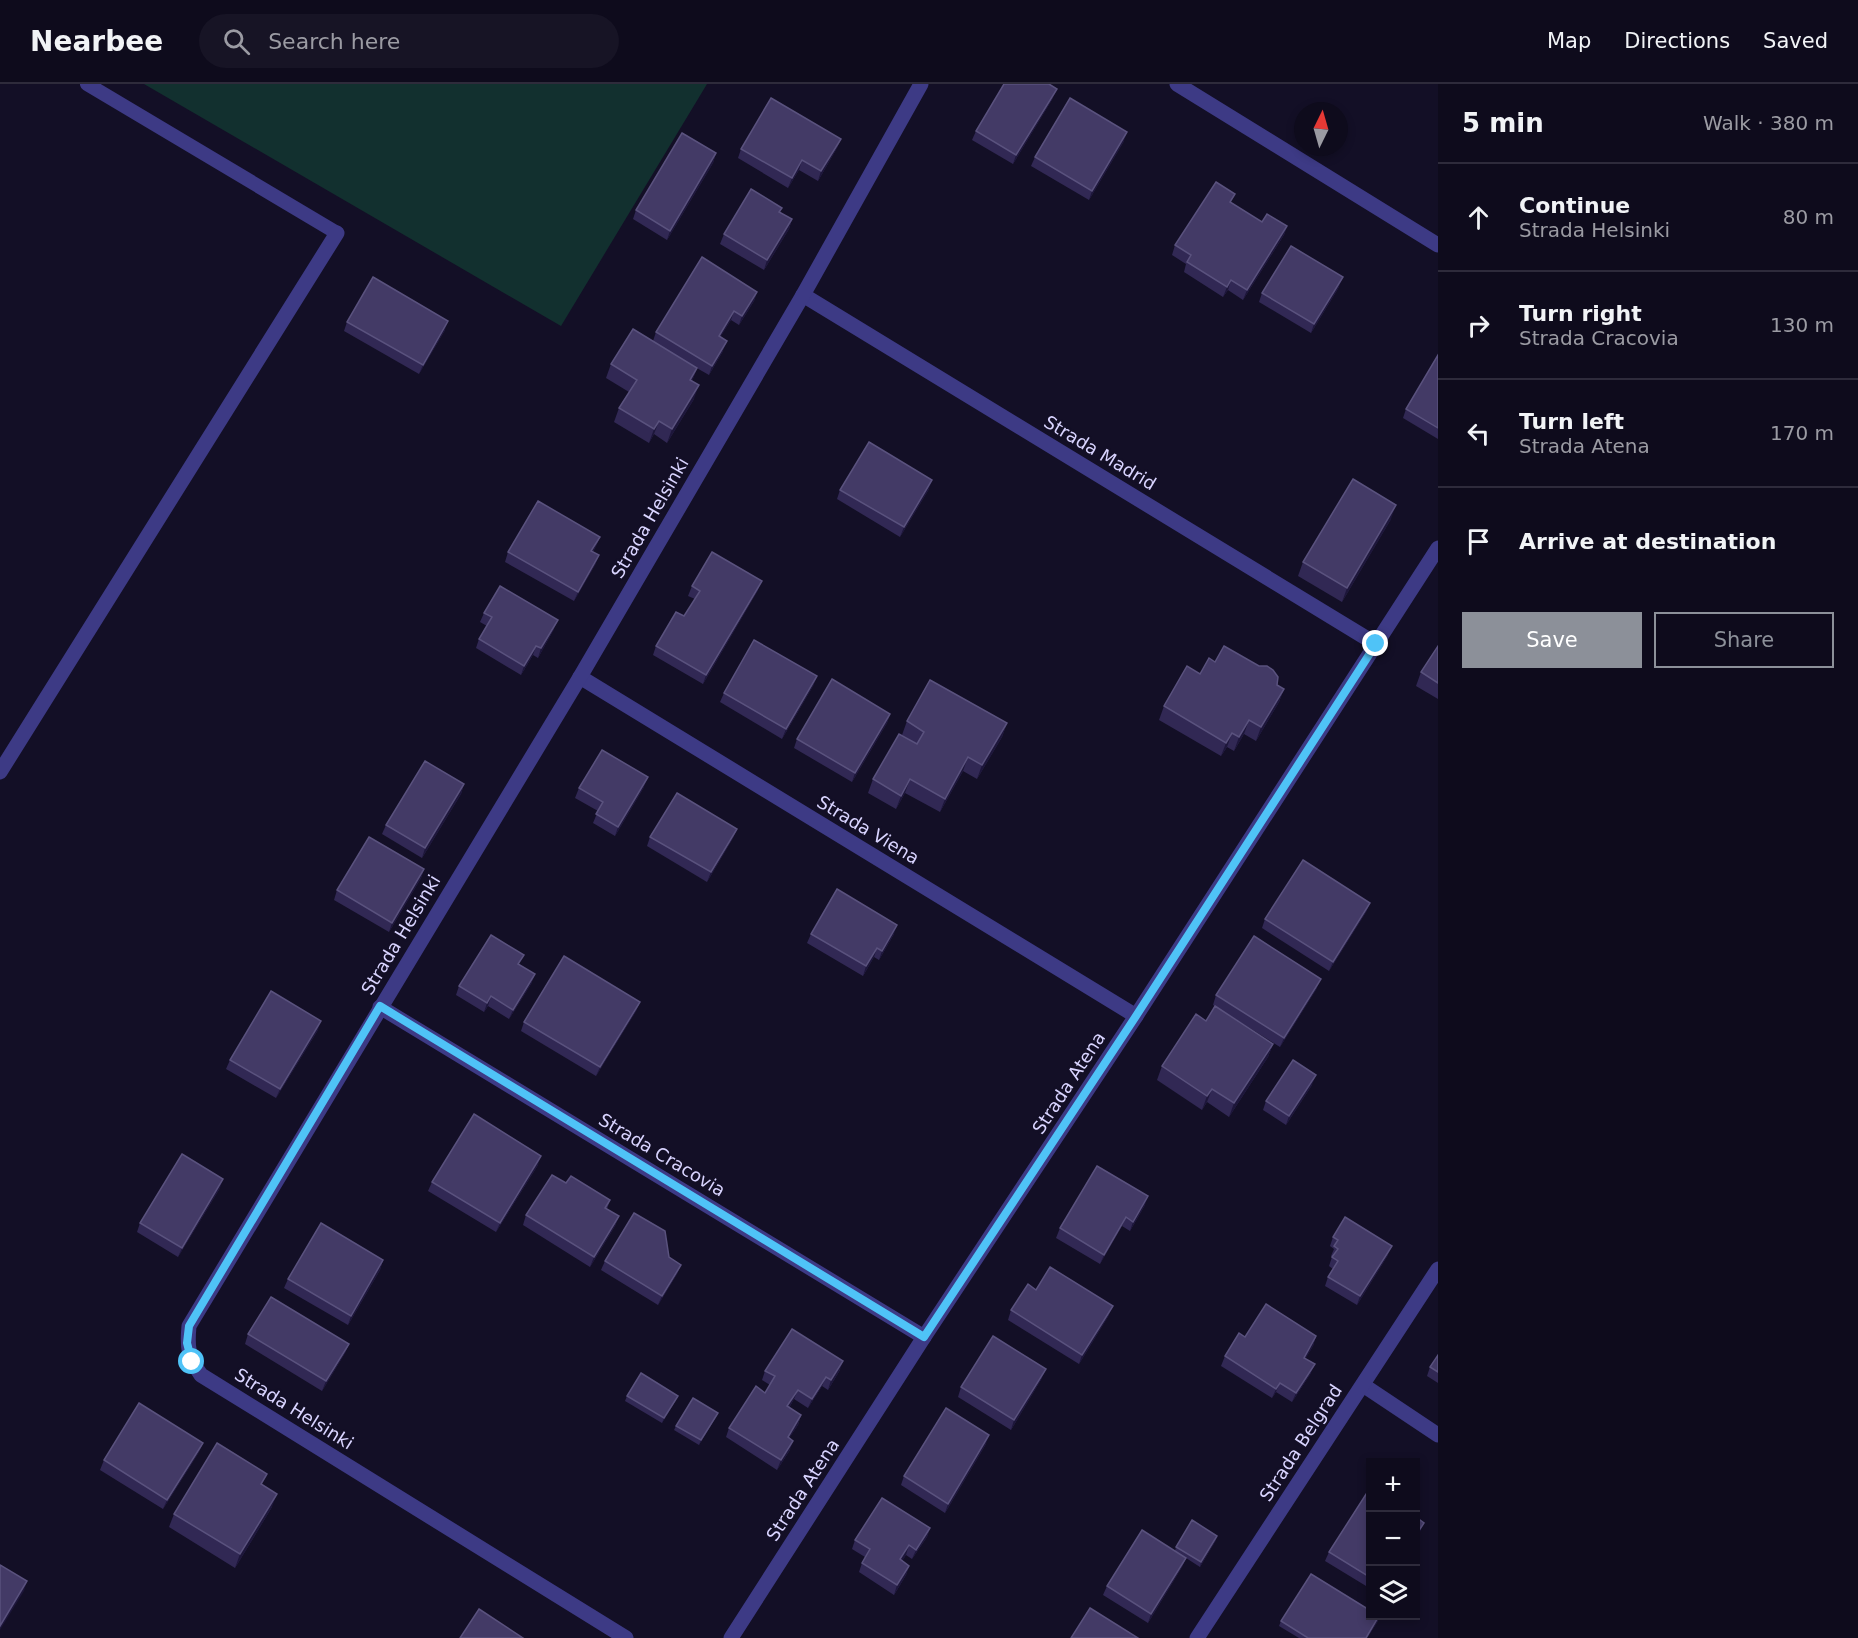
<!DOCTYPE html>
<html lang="en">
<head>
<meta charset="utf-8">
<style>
	:root { --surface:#0e0b1c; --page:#171425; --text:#f1f3f6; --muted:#9b9ba3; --line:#2e2b3b; --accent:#8c9099 }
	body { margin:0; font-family:"DejaVu Sans",sans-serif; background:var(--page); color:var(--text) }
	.controls { position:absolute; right:18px; bottom:18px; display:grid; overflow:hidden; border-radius:0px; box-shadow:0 3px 9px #0003 }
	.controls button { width:54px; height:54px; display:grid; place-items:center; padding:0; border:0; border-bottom:2px solid var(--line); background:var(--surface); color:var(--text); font:30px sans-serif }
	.compass { position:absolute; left:1294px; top:18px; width:54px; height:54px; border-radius:50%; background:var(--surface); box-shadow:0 3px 9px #0003; rotate:5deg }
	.stop { position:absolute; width:18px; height:18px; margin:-14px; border:4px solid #4fc3f7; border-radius:50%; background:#fff }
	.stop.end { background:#4fc3f7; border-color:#fff; box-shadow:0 2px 6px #0008 }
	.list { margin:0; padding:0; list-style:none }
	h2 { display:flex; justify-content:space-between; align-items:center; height:78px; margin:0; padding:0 24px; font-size:26px }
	h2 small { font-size:20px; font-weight:400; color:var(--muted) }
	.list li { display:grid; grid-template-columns:39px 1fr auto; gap:18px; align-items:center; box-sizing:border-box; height:108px; padding:0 24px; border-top:2px solid var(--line) }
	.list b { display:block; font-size:22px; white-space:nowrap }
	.list p { margin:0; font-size:20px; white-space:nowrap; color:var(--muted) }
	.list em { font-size:20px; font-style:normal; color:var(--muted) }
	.actions { display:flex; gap:12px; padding:18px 24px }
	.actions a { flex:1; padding:14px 0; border:2px solid var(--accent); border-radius:0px; text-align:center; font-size:21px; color:var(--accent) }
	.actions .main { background:var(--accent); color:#fff }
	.icon { flex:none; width:33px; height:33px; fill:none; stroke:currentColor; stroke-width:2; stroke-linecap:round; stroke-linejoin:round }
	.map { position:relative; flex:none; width:1438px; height:1554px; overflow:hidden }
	header { display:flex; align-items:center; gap:36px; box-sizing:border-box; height:84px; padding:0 30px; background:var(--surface); border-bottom:2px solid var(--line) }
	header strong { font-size:28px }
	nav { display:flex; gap:33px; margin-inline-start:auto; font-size:21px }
	.search { width:420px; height:54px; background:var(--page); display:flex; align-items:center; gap:15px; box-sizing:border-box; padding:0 21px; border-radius:33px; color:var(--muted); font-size:22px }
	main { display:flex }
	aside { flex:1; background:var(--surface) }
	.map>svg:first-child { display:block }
	.green { fill:#12302f }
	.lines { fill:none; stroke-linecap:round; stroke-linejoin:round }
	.service { stroke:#3d3a85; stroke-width:14 }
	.minor { stroke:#3d3a85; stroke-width:15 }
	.wall { fill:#312854 }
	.shaded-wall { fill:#1d163a }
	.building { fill:#433a66; stroke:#5a527e; stroke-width:1.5 }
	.route { stroke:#4fc3f7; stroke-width:8 }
	.labels { text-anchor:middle; stroke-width:4.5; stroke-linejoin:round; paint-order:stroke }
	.street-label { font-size:18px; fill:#d9d4ff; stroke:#130f26 }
</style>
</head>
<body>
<header>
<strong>Nearbee</strong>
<div class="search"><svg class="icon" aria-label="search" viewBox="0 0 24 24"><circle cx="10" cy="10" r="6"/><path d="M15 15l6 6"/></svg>Search here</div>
<nav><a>Map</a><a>Directions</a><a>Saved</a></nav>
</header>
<main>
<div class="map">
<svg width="1438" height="1554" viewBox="0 0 1438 1554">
	<rect width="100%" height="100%" fill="#130f26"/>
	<polygon class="green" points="144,0 707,0 561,242"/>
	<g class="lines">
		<polyline class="service" points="87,0 337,149"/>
		<g class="minor">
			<polyline points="1177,0 1438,161"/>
			<polyline points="803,211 1376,560"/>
			<polyline points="580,593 1136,932"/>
			<polyline points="0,688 337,149"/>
			<polyline points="380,923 924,1253"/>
			<polyline points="1363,1301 1438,1351"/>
			<path d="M626 1554 201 1291C188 1273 187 1263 189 1242L580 593 803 211 921 0"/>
			<polyline points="731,1554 924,1253 1136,932 1438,464"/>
			<polyline points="1197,1554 1438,1185"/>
		</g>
	</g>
	<g class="wall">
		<polygon points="1053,14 1013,80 972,56 976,47"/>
		<polygon points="841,55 837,64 818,97 799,86 788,104 738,74 741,65"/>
		<polygon points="1124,57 1089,116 1031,82 1035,73"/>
		<polygon points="716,69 713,79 667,156 633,135 636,126"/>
		<polygon points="1232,119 1262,138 1287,142 1284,151 1243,216 1228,206 1223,213 1184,188 1186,180 1172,171 1175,161"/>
		<polygon points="782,124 780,128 792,135 789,145 764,186 720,160 724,150"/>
		<polygon points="1339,203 1311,249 1259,218 1262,209"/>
		<polygon points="757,208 754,217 739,241 731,236 720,253 723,267 709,291 688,279 697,284 692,297 694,315 667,359 654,350 649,359 614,338 619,324 629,308 606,294 611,280 653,257 656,248"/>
		<polygon points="347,238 445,246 419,290 344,247"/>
		<polygon points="1438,271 1438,355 1403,334 1406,325"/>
		<polygon points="929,405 900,453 837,415 840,406"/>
		<polygon points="1391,435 1342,518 1298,492 1303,478"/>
		<polygon points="600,453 596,462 593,468 599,471 595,481 574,517 505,478 508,468"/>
		<polygon points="692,502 758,506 703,600 653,571 656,562 684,532 695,515 688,512"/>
		<polygon points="484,529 554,545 538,574 533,571 521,591 476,564 479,555 487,542 480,538"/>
		<polygon points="1438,562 1438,615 1416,602 1421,588"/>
		<polygon points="1200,590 1277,601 1284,605 1279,618 1256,657 1244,650 1234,667 1227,663 1221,672 1159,636 1164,622"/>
		<polygon points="817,592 813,602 782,655 720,618 724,609"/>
		<polygon points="890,630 887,639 852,698 794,664 797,655"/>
		<polygon points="907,637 1007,639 1002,653 977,695 963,687 940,728 905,709 896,725 868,709 873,695 917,660 902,651"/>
		<polygon points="464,700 461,710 422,774 382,750 386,741"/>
		<polygon points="644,703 615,752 593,739 598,727 575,714 579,704"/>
		<polygon points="737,745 733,754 707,798 647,762 650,753"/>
		<polygon points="424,785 421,794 389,848 334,816 337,806"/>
		<polygon points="1370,819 1366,828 1329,887 1262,844 1265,835"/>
		<polygon points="811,850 894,850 879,876 874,873 863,892 807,859"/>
		<polygon points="520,881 535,890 531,900 509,935 488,922 484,928 456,911 459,902"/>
		<polygon points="1317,904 1280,963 1213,921 1216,911"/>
		<polygon points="640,918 636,927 596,992 521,947 524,938"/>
		<polygon points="1206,937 1273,960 1268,973 1229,1033 1207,1018 1202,1026 1157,996 1162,982"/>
		<polygon points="318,946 276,1014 226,985 230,976"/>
		<polygon points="1312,1001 1286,1041 1263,1026 1266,1017"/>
		<polygon points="538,1081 496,1148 428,1107 432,1098"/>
		<polygon points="566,1099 610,1116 607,1125 619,1132 615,1142 590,1183 523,1141 526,1131"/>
		<polygon points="220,1104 178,1173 137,1148 140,1139"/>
		<polygon points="1145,1121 1130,1147 1122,1142 1100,1180 1056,1154 1060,1144"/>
		<polygon points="1333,1153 1388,1171 1357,1221 1325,1202 1328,1193 1333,1185 1329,1182 1332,1173 1331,1172 1334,1165 1330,1162"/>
		<polygon points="669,1173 681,1181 677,1190 658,1221 601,1186 605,1177"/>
		<polygon points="383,1176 380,1186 348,1241 284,1204 288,1195"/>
		<polygon points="1036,1206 1109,1231 1079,1280 1008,1236 1011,1226"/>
		<polygon points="248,1250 349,1260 345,1269 322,1307 245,1260"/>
		<polygon points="1316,1252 1313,1262 1305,1275 1311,1289 1292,1318 1276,1308 1272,1314 1221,1282 1225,1272 1245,1253"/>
		<polygon points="1438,1271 1438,1299 1427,1292 1430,1283"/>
		<polygon points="840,1286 828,1306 822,1302 808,1324 794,1315 789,1324 801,1331 798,1341 789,1354 790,1366 777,1386 726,1353 729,1344 765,1309 770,1301 762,1296 765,1287"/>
		<polygon points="1042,1294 1011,1346 958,1313 961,1303"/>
		<polygon points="627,1312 676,1316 662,1339 625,1317"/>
		<polygon points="718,1329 716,1333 699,1361 674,1346 676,1342"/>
		<polygon points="203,1359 199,1368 163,1425 100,1386 104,1376"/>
		<polygon points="986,1360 945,1429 901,1401 904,1392"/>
		<polygon points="263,1401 272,1423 235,1484 169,1443 174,1430"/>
		<polygon points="1370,1404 1371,1505 1325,1477 1329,1468"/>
		<polygon points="930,1444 927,1453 912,1475 906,1471 902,1477 909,1482 906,1491 894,1511 859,1488 862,1479 865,1473 852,1465 855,1456"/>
		<polygon points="1216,1456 1200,1483 1186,1474 1182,1483 1148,1539 1103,1511 1107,1502 1175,1467 1176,1463"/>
		<polygon points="1281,1537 1378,1537 1367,1554 1299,1554 1279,1542"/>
	</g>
	<g class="shaded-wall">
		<polygon points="1057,5 1053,14 1013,80 1016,71"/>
		<polygon points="1127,48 1124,57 1089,116 1092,107"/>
		<polygon points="841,55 837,64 818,97 821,87"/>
		<polygon points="716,69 713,79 667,156 670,147"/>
		<polygon points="802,76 799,86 788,104 792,94"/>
		<polygon points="792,135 789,145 764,186 767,176"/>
		<polygon points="1287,142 1284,151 1243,216 1247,206"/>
		<polygon points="1343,193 1339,203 1311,249 1314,240"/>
		<polygon points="1231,196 1228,206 1223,213 1227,203"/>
		<polygon points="757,208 754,217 739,241 742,232"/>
		<polygon points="734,227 731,236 715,262 719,252"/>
		<polygon points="448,237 445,246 419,290 423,281"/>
		<polygon points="727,257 723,267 709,291 712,282"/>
		<polygon points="697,284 692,298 690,296"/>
		<polygon points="699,301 694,315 667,359 672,345"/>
		<polygon points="659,337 654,350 649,359 654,345"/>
		<polygon points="932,396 929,405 900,453 904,443"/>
		<polygon points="1396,421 1391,435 1342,518 1347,504"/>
		<polygon points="600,453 596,462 588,476 591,467"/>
		<polygon points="599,471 595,481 574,517 578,508"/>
		<polygon points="762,497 758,506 703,600 706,591"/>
		<polygon points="558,536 554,545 538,574 541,564"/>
		<polygon points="536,562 533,571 521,591 524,582"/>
		<polygon points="817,592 813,602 782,655 786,645"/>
		<polygon points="1284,605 1279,618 1256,657 1261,643"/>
		<polygon points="890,630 887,639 852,698 855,689"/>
		<polygon points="1249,636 1244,650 1234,667 1239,653"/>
		<polygon points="1007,639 1002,653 977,695 982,681"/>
		<polygon points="1232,649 1227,663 1221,672 1226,659"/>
		<polygon points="968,673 963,687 940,728 945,715"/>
		<polygon points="648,693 644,703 615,752 618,743"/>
		<polygon points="910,695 905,709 896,725 901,712"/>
		<polygon points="464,700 461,710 422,774 425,764"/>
		<polygon points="737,745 733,754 707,798 711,788"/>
		<polygon points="424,785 421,794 389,848 392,839"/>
		<polygon points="1370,819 1366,828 1329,887 1333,878"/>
		<polygon points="897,841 894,850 879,876 882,867"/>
		<polygon points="877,864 874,873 863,892 866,882"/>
		<polygon points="535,890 531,900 509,935 513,926"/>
		<polygon points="1321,895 1317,904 1280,963 1284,954"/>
		<polygon points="491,912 488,922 484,928 487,919"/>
		<polygon points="640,918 636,927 596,992 600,983"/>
		<polygon points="321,937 318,946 276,1014 280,1005"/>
		<polygon points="1273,960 1268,973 1229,1033 1234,1019"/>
		<polygon points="1316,991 1312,1001 1286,1041 1289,1032"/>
		<polygon points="1212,1005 1207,1018 1202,1026 1207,1012"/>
		<polygon points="541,1072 538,1081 496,1148 500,1139"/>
		<polygon points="223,1095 220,1104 178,1173 182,1164"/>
		<polygon points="1148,1112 1145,1121 1130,1147 1133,1138"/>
		<polygon points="619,1132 615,1142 590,1183 594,1173"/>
		<polygon points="1126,1133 1122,1142 1100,1180 1104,1171"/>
		<polygon points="1392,1162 1388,1171 1357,1221 1360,1212"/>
		<polygon points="383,1176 380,1186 348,1241 351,1232"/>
		<polygon points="681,1181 677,1190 658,1221 662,1212"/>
		<polygon points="1113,1222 1109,1231 1079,1280 1082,1271"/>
		<polygon points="1316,1252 1313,1262 1300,1284 1304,1274"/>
		<polygon points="349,1260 345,1269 322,1307 326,1297"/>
		<polygon points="843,1277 840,1286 828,1306 831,1296"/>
		<polygon points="1315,1280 1311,1289 1292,1318 1296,1309"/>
		<polygon points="1046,1285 1042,1294 1011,1346 1014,1336"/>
		<polygon points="826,1293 822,1302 808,1324 812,1315"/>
		<polygon points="1280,1299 1276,1308 1272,1314 1276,1305"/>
		<polygon points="798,1306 794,1315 784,1332 787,1322"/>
		<polygon points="678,1312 676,1316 662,1339 664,1334"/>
		<polygon points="718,1329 716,1333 699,1361 701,1356"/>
		<polygon points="801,1331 798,1341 784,1362 788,1353"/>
		<polygon points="989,1351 986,1360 945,1429 948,1420"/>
		<polygon points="793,1357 790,1366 777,1386 781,1376"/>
		<polygon points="203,1359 199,1368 163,1425 167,1416"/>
		<polygon points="277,1410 272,1423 235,1484 240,1470"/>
		<polygon points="1424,1439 1420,1448 1416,1455 1416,1451"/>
		<polygon points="930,1444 927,1453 912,1475 916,1466"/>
		<polygon points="1217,1452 1216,1456 1200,1483 1201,1478"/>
		<polygon points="909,1461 906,1471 897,1485 900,1475"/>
		<polygon points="1186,1474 1182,1483 1148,1539 1151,1530"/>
		<polygon points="909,1482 906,1491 894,1511 897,1501"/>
		<polygon points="27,1497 24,1507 0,1546 0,1542"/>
		<polygon points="1379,1532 1378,1537 1367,1554 1366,1554"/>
	</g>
	<g class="building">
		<polygon points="1004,0 1049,0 1057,5 1016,71 976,47"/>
		<polygon points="771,14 841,55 821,87 802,76 792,94 741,65"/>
		<polygon points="1070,14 1127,48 1092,107 1035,73"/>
		<polygon points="682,49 716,69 670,147 636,126"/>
		<polygon points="1216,98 1235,110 1230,118 1262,138 1267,130 1287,142 1247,206 1231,196 1227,203 1187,178 1191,171 1175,161"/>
		<polygon points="751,105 782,124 779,128 792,135 767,176 724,150"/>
		<polygon points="1291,162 1343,193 1314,240 1262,209"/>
		<polygon points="702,173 757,208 742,232 734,227 719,252 727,257 712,282 656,248"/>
		<polygon points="373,193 448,237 423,281 347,238"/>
		<polygon points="633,245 697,284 690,296 699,301 672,345 659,337 654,345 619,324 637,296 611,280"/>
		<polygon points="1438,271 1438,344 1406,325"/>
		<polygon points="869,358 932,396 904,443 840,406"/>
		<polygon points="1353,395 1396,421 1347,504 1303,478"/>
		<polygon points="538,417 600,453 591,467 599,471 578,508 508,468"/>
		<polygon points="712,468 762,497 706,591 656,562 676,528 684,532 700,507 692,502"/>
		<polygon points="500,502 558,536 541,564 536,562 524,582 479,555 492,533 484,529"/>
		<polygon points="754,556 817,592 786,645 724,609"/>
		<polygon points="1224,562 1259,582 1267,582 1273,586 1278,593 1277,601 1284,605 1261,643 1249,636 1239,653 1232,649 1226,659 1164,622 1187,582 1200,590 1209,574 1215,578"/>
		<polygon points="1438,562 1438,599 1421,588"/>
		<polygon points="832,595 890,630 855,689 797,655"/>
		<polygon points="930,596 1007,639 982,681 968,673 945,715 910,695 901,712 873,695 899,650 917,660 924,648 907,637"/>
		<polygon points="602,666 648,693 618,743 596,730 603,718 579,704"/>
		<polygon points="425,677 464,700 425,764 386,741"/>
		<polygon points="677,709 737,745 711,788 650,753"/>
		<polygon points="369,753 424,785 392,839 337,806"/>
		<polygon points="1303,776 1370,819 1333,878 1265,835"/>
		<polygon points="837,805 897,841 882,867 877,864 866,882 811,850"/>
		<polygon points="491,851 524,871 518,880 535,890 513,926 491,912 487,919 459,902"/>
		<polygon points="1254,852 1321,895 1284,954 1216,911"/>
		<polygon points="564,872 640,918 600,983 524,938"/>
		<polygon points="271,907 321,937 280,1005 230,976"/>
		<polygon points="1215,922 1273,960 1234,1019 1212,1005 1207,1012 1162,982 1196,930 1206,937"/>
		<polygon points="1293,976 1316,991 1289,1032 1266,1017"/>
		<polygon points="474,1030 541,1072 500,1139 432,1098"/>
		<polygon points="182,1070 223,1095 182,1164 140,1139"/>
		<polygon points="1097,1082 1148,1112 1133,1138 1126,1133 1104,1171 1060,1144"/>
		<polygon points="552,1091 566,1099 571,1092 610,1116 605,1124 619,1132 594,1173 526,1131"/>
		<polygon points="634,1129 665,1147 669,1173 681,1181 662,1212 605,1177"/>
		<polygon points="1345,1133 1392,1162 1360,1212 1328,1193 1338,1177 1332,1173 1338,1165 1334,1162 1338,1156 1333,1153"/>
		<polygon points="321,1139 383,1176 351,1232 288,1195"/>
		<polygon points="1050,1183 1113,1222 1082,1271 1011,1226 1028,1200 1036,1206"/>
		<polygon points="271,1213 349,1260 326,1297 248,1250"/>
		<polygon points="1266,1220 1316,1252 1304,1274 1315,1280 1296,1309 1280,1299 1276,1305 1225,1272 1239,1249 1245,1253"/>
		<polygon points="792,1245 843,1277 831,1296 826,1293 812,1315 798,1306 787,1322 801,1331 788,1353 793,1357 781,1376 729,1344 756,1302 765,1309 775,1292 765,1287"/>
		<polygon points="993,1252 1046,1285 1014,1336 961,1303"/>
		<polygon points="1438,1271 1438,1288 1430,1283"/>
		<polygon points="641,1289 678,1312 664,1334 627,1312"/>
		<polygon points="693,1314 718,1329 701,1356 676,1342"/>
		<polygon points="139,1319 203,1359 167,1416 104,1376"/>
		<polygon points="946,1324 989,1351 948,1420 904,1392"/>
		<polygon points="217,1359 267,1390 261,1400 277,1410 240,1470 174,1430"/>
		<polygon points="1370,1404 1371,1404 1371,1494 1329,1468"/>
		<polygon points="882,1414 930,1444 916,1466 909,1461 900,1475 909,1482 897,1501 862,1479 870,1465 855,1456"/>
		<polygon points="1416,1433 1424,1439 1416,1451"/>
		<polygon points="1192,1436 1217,1452 1201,1478 1176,1463"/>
		<polygon points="1142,1446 1186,1474 1151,1530 1107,1502"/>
		<polygon points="0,1481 27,1497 0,1542"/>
		<polygon points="1311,1490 1371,1527 1371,1532 1379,1532 1366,1554 1308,1554 1281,1537"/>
		<polygon points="1090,1524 1138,1554 1071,1554"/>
		<polygon points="479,1525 523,1554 460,1554"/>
	</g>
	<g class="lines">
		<polyline class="route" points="192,1278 187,1259 189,1242 380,922 924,1253 1136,932 1376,560"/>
	</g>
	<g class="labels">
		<g class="street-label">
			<text transform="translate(1100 369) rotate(31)" y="6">Strada Madrid</text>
			<text transform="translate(650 434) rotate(-60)" y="6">Strada Helsinki</text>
			<text transform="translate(868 746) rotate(31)" y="6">Strada Viena</text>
			<text transform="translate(401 851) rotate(-59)" y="6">Strada Helsinki</text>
			<text transform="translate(1069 999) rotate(-57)" y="6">Strada Atena</text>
			<text transform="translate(662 1071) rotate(31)" y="6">Strada Cracovia</text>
			<text transform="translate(294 1325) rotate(32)" y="6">Strada Helsinki</text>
			<text transform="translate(1301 1359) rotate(-57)" y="6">Strada Belgrad</text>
			<text transform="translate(803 1406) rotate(-57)" y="6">Strada Atena</text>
		</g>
	</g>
</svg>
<div class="controls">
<button>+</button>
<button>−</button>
<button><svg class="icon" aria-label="layers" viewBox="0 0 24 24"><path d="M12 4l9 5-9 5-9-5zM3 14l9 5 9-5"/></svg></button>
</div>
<svg class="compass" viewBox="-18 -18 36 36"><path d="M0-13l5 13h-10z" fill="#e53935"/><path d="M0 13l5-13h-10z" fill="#9b9ba3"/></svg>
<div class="stop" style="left:192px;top:1278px"></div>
<div class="stop end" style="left:1376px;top:560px"></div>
</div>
<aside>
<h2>5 min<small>Walk · 380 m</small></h2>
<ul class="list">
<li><svg class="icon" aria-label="ahead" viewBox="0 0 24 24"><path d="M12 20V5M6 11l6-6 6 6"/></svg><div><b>Continue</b><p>Strada Helsinki</p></div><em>80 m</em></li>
<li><svg class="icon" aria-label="right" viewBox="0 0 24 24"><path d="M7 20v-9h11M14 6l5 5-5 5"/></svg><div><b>Turn right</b><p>Strada Cracovia</p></div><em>130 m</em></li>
<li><svg class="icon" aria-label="left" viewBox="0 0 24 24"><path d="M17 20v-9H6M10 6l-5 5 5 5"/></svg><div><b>Turn left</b><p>Strada Atena</p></div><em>170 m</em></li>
<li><svg class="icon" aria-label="arrive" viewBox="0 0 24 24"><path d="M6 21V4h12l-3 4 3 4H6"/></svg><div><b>Arrive at destination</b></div></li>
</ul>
<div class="actions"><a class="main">Save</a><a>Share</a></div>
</aside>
</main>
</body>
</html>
